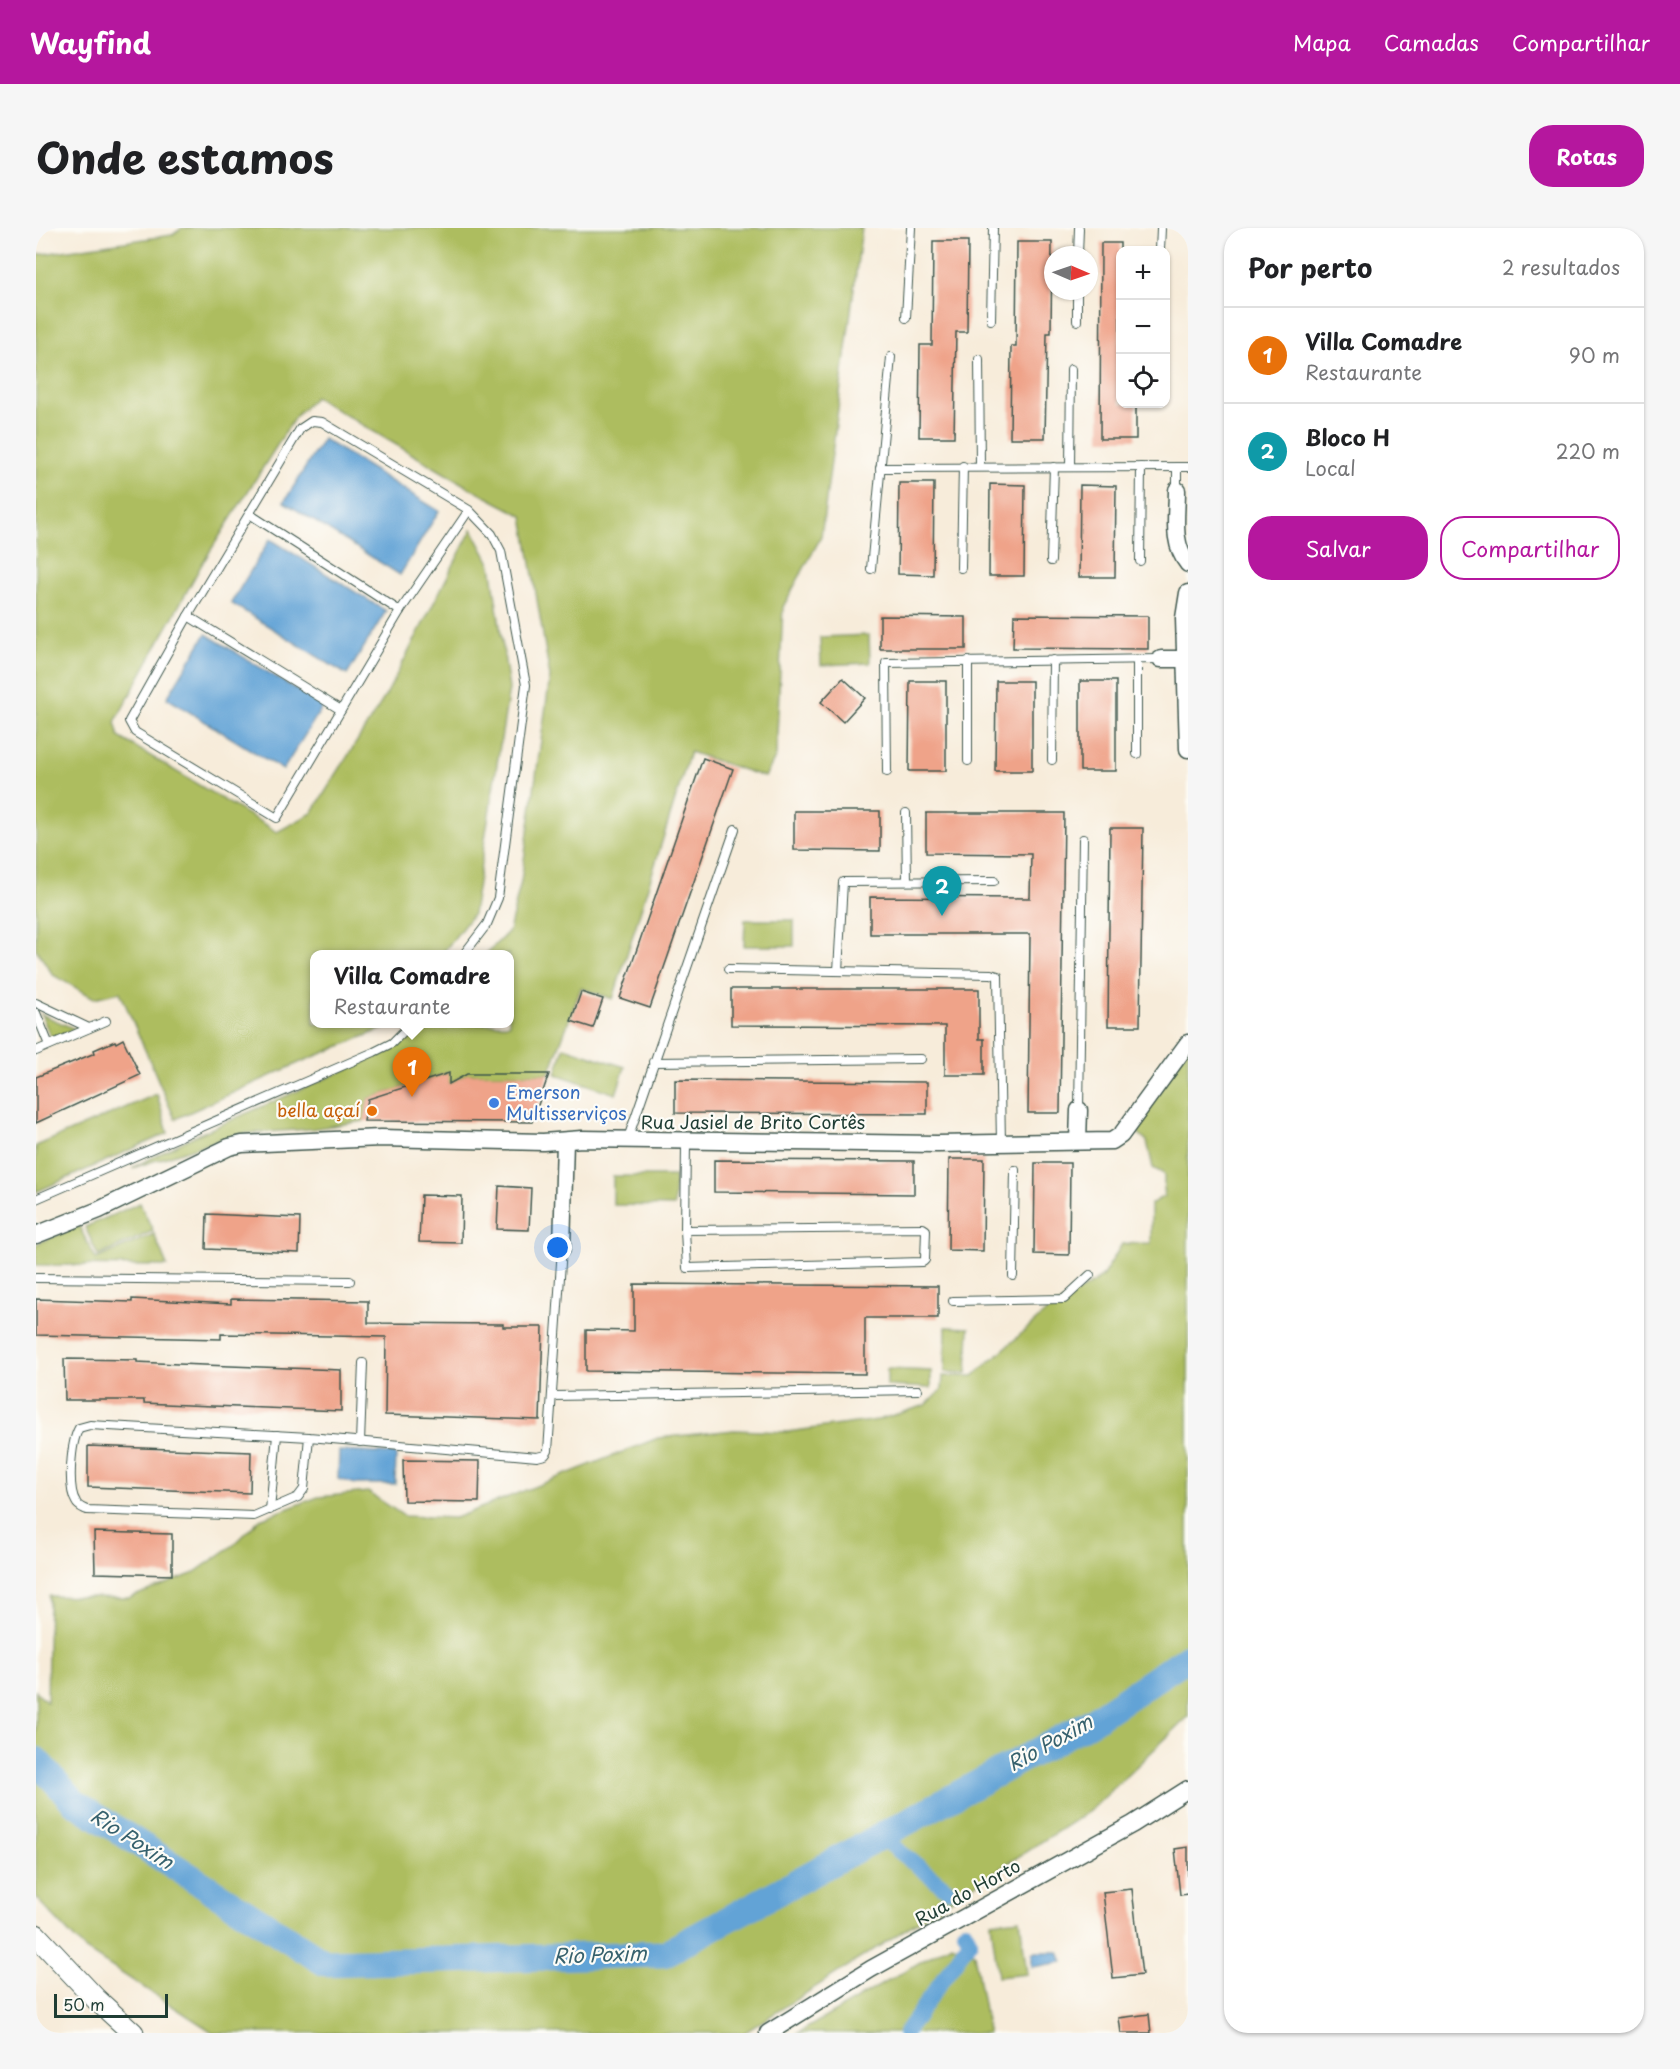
<!DOCTYPE html>
<html lang="pt">
<head>
<meta charset="utf-8">
<style>
	:root { --surface:#fff; --page:#f6f6f6; --text:#202124; --muted:#757577; --line:#e0e0e0; --accent:#b5179e }
	body { margin:0; font-family:"Playpen Sans",sans-serif; background:var(--page); color:var(--text) }
	.controls { position:absolute; right:18px; top:18px; display:grid; overflow:hidden; border-radius:12px; box-shadow:0 2px 4px #0004 }
	.controls button { width:54px; height:54px; display:grid; place-items:center; padding:0; border:0; border-bottom:2px solid var(--line); background:var(--surface); color:var(--text); font:30px sans-serif }
	.compass { position:absolute; left:1008px; top:18px; width:54px; height:54px; border-radius:50%; background:var(--surface); box-shadow:0 2px 4px #0004; rotate:92deg }
	.scale { position:absolute; left:18px; bottom:15px; width:114px; box-sizing:border-box; padding-left:6px; border:3px solid #1f3d34; border-top:0; font-size:16px; line-height:21px; white-space:nowrap; color:#1f3d34; -webkit-text-stroke:4px #fdfcf7; paint-order:stroke }
	.you { position:absolute; left:522px; top:1020px; width:21px; height:21px; margin:-15px; border:4px solid #fff; border-radius:50%; background:#1a73e8; box-shadow:0 0 0 9px #1a73e833 }
	.badge { display:grid; place-items:center; width:39px; height:39px; border-radius:50%; background:var(--accent); color:#fff; font-size:20px; font-weight:700 }
	.pin { position:absolute; translate:-50% -50px; filter:drop-shadow(0 2px 3px #0008) }
	.pin::after { content:''; position:absolute; top:32px; width:21px; height:18px; background:inherit; clip-path:polygon(0 0,100% 0,50% 100%) }
	.popup { position:absolute; left:274px; top:722px; width:204px; height:78px; box-sizing:border-box; display:grid; place-content:center; border-radius:12px; background:var(--surface); filter:drop-shadow(0 2px 4px #0005); font-size:20px; white-space:nowrap; color:var(--muted) }
	.popup b { font-size:22px; color:var(--text) }
	.popup::after { content:''; position:absolute; left:50%; top:100%; margin-left:-12px; border:12px solid transparent; border-top-color:var(--surface) }
	.list { margin:0; padding:0; list-style:none }
	h2 { display:flex; justify-content:space-between; align-items:center; height:78px; margin:0; padding:0 24px; font-size:26px }
	h2 small { font-size:20px; font-weight:400; color:var(--muted) }
	.list li { display:grid; grid-template-columns:39px 1fr auto; gap:18px; align-items:center; box-sizing:border-box; height:96px; padding:0 24px; border-top:2px solid var(--line) }
	.list b { display:block; font-size:22px; white-space:nowrap }
	.list p { margin:0; font-size:20px; white-space:nowrap; color:var(--muted) }
	.list em { font-size:20px; font-style:normal; color:var(--muted) }
	.actions { display:flex; gap:12px; padding:18px 24px }
	.actions a { flex:1; padding:14px 0; border:2px solid var(--accent); border-radius:24px; text-align:center; font-size:21px; color:var(--accent) }
	.actions .main { background:var(--accent); color:#fff }
	.icon { flex:none; width:33px; height:33px; fill:none; stroke:currentColor; stroke-width:2; stroke-linecap:round; stroke-linejoin:round }
	.map { position:relative; flex:none; width:1152px; height:1805px; overflow:hidden; border-radius:24px }
	header { display:flex; align-items:center; gap:36px; box-sizing:border-box; height:84px; padding:0 30px; background:var(--accent); color:#fff }
	header strong { font-size:28px }
	nav { display:flex; gap:33px; margin-inline-start:auto; font-size:21px }
	.intro { display:flex; align-items:center; justify-content:space-between; box-sizing:border-box; height:144px; padding:0 36px }
	h1 { margin:0; font-size:42px }
	.button { padding:15px 27px; border-radius:24px; background:var(--accent); color:#fff; font-size:21px; font-weight:700 }
	main { display:flex; gap:36px; padding:0 36px }
	aside { flex:1; background:var(--surface); border-radius:24px; box-shadow:0 2px 4px #0004 }
	.map>svg:first-child { display:block }
	.green { fill:#adbd5f; stroke:#667d4a; stroke-width:1.5 }
	.water { fill:#62a3d6; stroke:#407085; stroke-width:1.5 }
	.lines { fill:none; stroke-linecap:round; stroke-linejoin:round }
	.canal { stroke:#62a3d6; stroke-width:16 }
	.river { stroke:#62a3d6; stroke-width:27 }
	.building { fill:#efa389 }
	.service-casing { stroke:#3f574d; stroke-width:10 }
	.minor-casing { stroke:#3f574d; stroke-width:19 }
	.tertiary-casing { stroke:#3f574d; stroke-width:23 }
	.service { stroke:#fff; stroke-width:8 }
	.minor { stroke:#fff; stroke-width:16 }
	.tertiary { stroke:#fff; stroke-width:21 }
	.shop-dot { fill:#3f7fe0; stroke:#fdfcf7; stroke-width:2 }
	.food-dot { fill:#e8710a; stroke:#fdfcf7; stroke-width:2 }
	.labels { text-anchor:middle; stroke-width:4.5; stroke-linejoin:round; paint-order:stroke }
	.shop-label { font-size:18px; fill:#366cbe; stroke:#fdfcf7; text-anchor:start }
	.food-label { font-size:18px; fill:#c56008; stroke:#fdfcf7; text-anchor:end }
	.street-label { font-size:18px; fill:#1f3d34; stroke:#fdfcf7 }
	.water-label { font-size:20px; font-style:italic; fill:#36616d; stroke:#fdfcf7 }
</style>
</head>
<body>
<header>
<strong>Wayfind</strong>
<nav><a>Mapa</a><a>Camadas</a><a>Compartilhar</a></nav>
</header>
<div class="intro"><h1>Onde estamos</h1><a class="button">Rotas</a></div>
<main>
<div class="map">
<svg width="1152" height="1805" viewBox="0 0 1152 1805">
	<rect width="100%" height="100%" fill="#fdfcf7"/>
	<filter id="ink" filterUnits="userSpaceOnUse"><feTurbulence type="fractalNoise" baseFrequency=".0167" numOctaves="2"/><feDisplacementMap in="SourceGraphic" scale="12" xChannelSelector="R" yChannelSelector="G"/><feConvolveMatrix kernelMatrix="1 2 1 2 8 2 1 2 1" color-interpolation-filters="sRGB"/></filter>
	<filter id="wash" filterUnits="userSpaceOnUse"><feTurbulence type="fractalNoise" baseFrequency=".008" numOctaves="4" result="noise"/><feDisplacementMap in="SourceGraphic" scale="24" xChannelSelector="R" yChannelSelector="G"/><feGaussianBlur stdDeviation="1.35" result="paint"/><feColorMatrix in="noise" values="0 0 0 0 0 0 0 0 0 0 0 0 0 0 0 0 0 1.4 0 .05"/><feComposite in="paint" operator="in"/></filter>
	<g filter="url(#wash)">
		<rect width="100%" height="100%" fill="#f7ecda"/>
		<g class="green">
			<polygon points="146,0 826,0 785,309 747,379 740,528 729,549 654,524 577,771 545,760 513,846 431,846 413,856 412,845 332,871 328,893 275,901 202,906 96,940 154,910 355,822 381,796 473,796 473,726 450,726 473,703 485,653 514,449 487,288 432,259 279,169 259,189 166,336 79,494 83,509 241,604 276,585 350,467 436,301 455,337 473,461 437,686 406,726 278,726 278,796 354,796 351,799 265,834 139,891 84,764 58,770 17,747 0,721 0,27 136,7"/>
			<polygon points="833,407 834,435 785,437 784,409"/>
			<polygon points="709,692 758,692 758,718 708,718"/>
			<polygon points="5,786 39,801 16,812"/>
			<polygon points="1152,817 1152,1489 1055,1582 708,1805 178,1805 48,1721 0,1670 0,1463 11,1474 13,1368 93,1370 156,1346 199,1316 224,1291 282,1269 332,1264 368,1288 419,1290 622,1210 698,1202 751,1204 842,1192 890,1177 906,1161 907,1148 937,1148 1009,1085 1066,1049 1086,1016 1115,1015 1115,976 1128,968 1128,946 1117,940 1111,913 1093,897"/>
			<polygon points="528,819 589,839 580,866 520,846"/>
			<polygon points="121,866 132,905 0,964 0,918"/>
			<polygon points="577,948 639,948 638,978 577,977"/>
			<polygon points="104,975 117,1003 62,1028 49,999"/>
			<polygon points="43,998 60,1031 118,1006 131,1038 0,1037 0,1016"/>
			<polygon points="910,1099 933,1100 931,1145 909,1144"/>
			<polygon points="851,1141 895,1143 895,1160 851,1158"/>
			<polygon points="984,1691 991,1746 962,1749 955,1694"/>
			<polygon points="915,1716 938,1725 952,1805 762,1805"/>
		</g>
		<g class="water">
			<polygon points="287,211 403,283 364,347 248,274"/>
			<polygon points="234,311 350,383 311,447 195,375"/>
			<polygon points="170,406 287,478 247,542 131,470"/>
			<polygon points="303,1223 360,1226 359,1256 320,1256 302,1251"/>
			<polygon points="1000,1724 1023,1724 1027,1734 996,1739 996,1725"/>
		</g>
		<g class="lines">
			<g class="canal">
				<polyline points="844,1608 912,1662"/>
				<polyline points="869,1805 934,1713 929,1703"/>
			</g>
			<polyline class="river" points="0,1532 38,1574 289,1735 628,1726 1053,1495 1152,1429"/>
		</g>
		<g id="blocks">
			<g class="building">
				<polygon points="897,13 932,13 931,104 920,104 918,209 883,209 884,117 896,117"/>
				<polygon points="981,14 1016,14 1015,105 1011,105 1009,210 974,210 975,118 980,118"/>
				<polygon points="1065,15 1084,15 1084,176 1100,176 1100,211 1064,211"/>
				<polygon points="863,255 898,255 897,347 862,346"/>
				<polygon points="954,256 989,257 988,348 953,348"/>
				<polygon points="1044,257 1080,258 1079,349 1043,349"/>
				<polygon points="978,387 1112,388 1112,421 977,420"/>
				<polygon points="844,388 930,389 930,421 844,421"/>
				<polygon points="807,450 829,470 807,494 785,474"/>
				<polygon points="874,453 910,453 910,543 873,543"/>
				<polygon points="960,453 996,453 996,543 959,543"/>
				<rect x="1044" y="453" width="36" height="90"/>
				<polygon points="667,530 697,541 614,780 584,770"/>
				<polygon points="758,583 844,583 844,623 758,622"/>
				<polygon points="890,585 1028,585 1024,885 992,885 994,706 834,706 834,669 994,670 995,626 890,625"/>
				<polygon points="1074,600 1107,600 1104,798 1072,798"/>
				<polygon points="695,761 943,761 943,811 948,811 948,847 909,847 909,798 695,797"/>
				<polygon points="545,764 567,771 557,800 535,793"/>
				<polygon points="87,811 104,847 0,895 0,849 59,825 58,822 79,813 80,815"/>
				<polygon points="413,845 413,856 431,846 513,846 496,894 328,893 332,871"/>
				<polygon points="639,852 891,854 891,886 639,885"/>
				<polygon points="913,931 948,931 947,1023 912,1022"/>
				<polygon points="678,932 878,933 878,966 678,964"/>
				<polygon points="999,935 1034,935 1033,1027 998,1026"/>
				<polygon points="463,958 495,960 493,1002 461,1001"/>
				<polygon points="385,967 426,968 425,1015 383,1014"/>
				<polygon points="171,986 264,990 263,1025 170,1021"/>
				<polygon points="598,1056 902,1058 902,1090 829,1090 829,1146 550,1143 550,1102 598,1103"/>
				<polygon points="0,1071 96,1074 96,1071 195,1076 195,1071 332,1073 332,1095 467,1096 467,1099 507,1099 504,1192 349,1187 350,1109 185,1106 185,1111 0,1107"/>
				<polygon points="28,1131 101,1132 101,1134 142,1136 305,1142 305,1183 151,1177 108,1175 108,1172 29,1172"/>
				<polygon points="52,1218 215,1224 214,1265 52,1259"/>
				<polygon points="367,1232 444,1233 443,1274 368,1273"/>
				<polygon points="58,1304 136,1306 136,1347 59,1345"/>
				<polygon points="1152,1619 1152,1666 1144,1667 1139,1621"/>
				<polygon points="1096,1661 1106,1747 1077,1750 1067,1664"/>
				<polygon points="1113,1786 1115,1805 1085,1805 1083,1790"/>
			</g>
		</g>
	</g>
	<g filter="url(#ink)">
		<use href="#blocks" fill-opacity="0" stroke="#3f574d" stroke-width="1.5"/>
		<g class="lines">
			<defs>
				<g id="service">
					<polyline points="1124,22 1125,0"/>
					<polyline points="1042,27 1043,0"/>
					<polyline points="870,90 875,0"/>
					<polyline points="955,92 957,0"/>
					<polyline points="1041,93 1041,63"/>
					<polyline points="943,131 944,238"/>
					<polyline points="1034,239 1035,141"/>
					<polyline points="844,240 1152,239"/>
					<polyline points="1141,262 1141,239"/>
					<polyline points="215,287 364,383"/>
					<polyline points="1015,333 1018,239"/>
					<polyline points="1104,333 1105,239"/>
					<polyline points="925,340 927,238"/>
					<polyline points="835,341 855,129"/>
					<polyline points="152,388 305,482"/>
					<polyline points="932,433 932,533"/>
					<polyline points="1101,526 1101,432"/>
					<polyline points="1016,532 1017,432"/>
					<polyline points="851,544 850,435 1125,431"/>
					<polyline points="870,585 871,653"/>
					<polyline points="428,726 451,696 462,670 490,457 465,323 456,306 433,282 286,194 276,193 264,201 152,388 93,493 99,504 241,590 364,383 433,282"/>
					<polyline points="692,741 955,746 962,748 965,915"/>
					<polyline points="802,743 807,654 958,653"/>
					<polyline points="0,775 53,800"/>
					<polyline points="0,785 13,817"/>
					<polyline points="0,823 70,793"/>
					<polyline points="617,834 885,831"/>
					<polyline points="1043,882 1047,611"/>
					<polyline points="591,913 699,601"/>
					<polyline points="0,971 338,824 356,815 375,796"/>
					<polyline points="649,1002 887,1000 890,1002 889,1032 887,1034 651,1040 649,1002 650,915"/>
					<polyline points="977,1048 979,942"/>
					<polyline points="0,1050 314,1053"/>
					<polyline points="917,1073 1028,1071 1054,1047"/>
					<polyline points="517,1168 882,1162"/>
					<path d="M273 1209 268 1261 262 1269 218 1288 51 1282C47 1280 42 1279 40 1274 31 1260 35 1214 43 1200L54 1197 273 1209 501 1229 509 1227 512 1223 526 1020"/>
					<polyline points="324,1214 327,1135"/>
					<polyline points="234,1282 241,1207"/>
				</g>
				<g id="minor">
					<path d="M1141 262C1141 288 1135 315 1152 336"/>
					<polyline points="1152,365 1148,390 1152,521"/>
					<polyline points="1125,431 1148,431"/>
					<polyline points="1042,913 1043,882"/>
					<polyline points="0,1007 63,982 193,919 206,916 345,910 507,914 546,911 901,916 1076,913 1085,907 1152,815"/>
					<polyline points="526,1020 529,913"/>
					<polyline points="732,1805 835,1741 1097,1596 1152,1561"/>
				</g>
				<polyline id="tertiary" points="0,1707 60,1771 97,1805"/>
			</defs>
			<use href="#service" class="service-casing"/>
			<use href="#minor" class="minor-casing"/>
			<use href="#tertiary" class="tertiary-casing"/>
			<use href="#service" class="service"/>
			<use href="#minor" class="minor"/>
			<use href="#tertiary" class="tertiary"/>
		</g>
	</g>
	<circle class="shop-dot" cx="458" cy="875" r="6"/>
	<circle class="food-dot" cx="336" cy="883" r="6"/>
	<g class="labels">
		<g class="shop-label">
			<text x="470" y="871">Emerson<tspan x="470" dy="21">Multisserviços</tspan></text>
		</g>
		<g class="food-label">
			<text x="324" y="889">bella açaí</text>
		</g>
		<g class="street-label">
			<text x="717" y="901">Rua Jasiel de Brito Cortês</text>
			<text transform="translate(932 1665) rotate(-29)" y="6">Rua do Horto</text>
		</g>
		<g class="water-label">
			<text transform="translate(1014 1515) rotate(-29)" y="7">Rio Poxim</text>
			<text transform="translate(96 1611) rotate(33)" y="7">Rio Poxim</text>
			<text transform="translate(564 1727) rotate(-2)" y="7">Rio Poxim</text>
		</g>
	</g>
</svg>
<div class="controls">
<button>+</button>
<button>−</button>
<button><svg class="icon" aria-label="locate" viewBox="0 0 24 24"><circle cx="12" cy="12" r="6"/><path d="M12 2v4M12 18v4M2 12h4M18 12h4"/></svg></button>
</div>
<svg class="compass" viewBox="-18 -18 36 36"><path d="M0-13l5 13h-10z" fill="#e53935"/><path d="M0 13l5-13h-10z" fill="#757577"/></svg>
<div class="scale">50 m</div>
<div class="you"></div>
<div class="pin badge" style="left:376px;top:869px;background:#e8710a">1</div>
<div class="popup"><b>Villa Comadre</b>Restaurante</div>
<div class="pin badge" style="left:906px;top:688px;background:#0f9aa8">2</div>
</div>
<aside>
<h2>Por perto<small>2 resultados</small></h2>
<ul class="list">
<li><span class="badge" style="background:#e8710a">1</span><div><b>Villa Comadre</b><p>Restaurante</p></div><em>90 m</em></li>
<li><span class="badge" style="background:#0f9aa8">2</span><div><b>Bloco H</b><p>Local</p></div><em>220 m</em></li>
</ul>
<div class="actions"><a class="main">Salvar</a><a>Compartilhar</a></div>
</aside>
</main>
</body>
</html>
